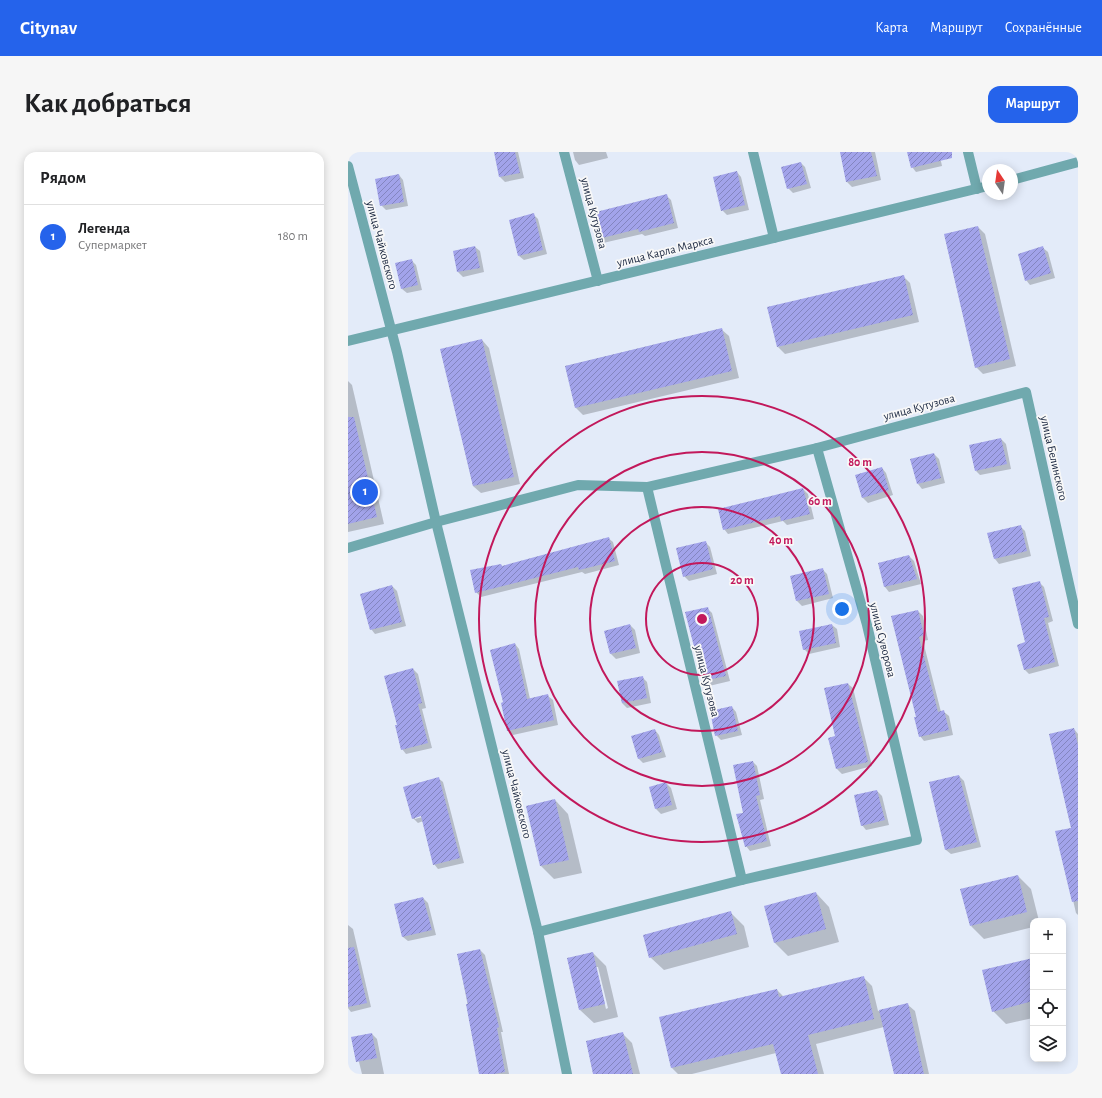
<!DOCTYPE html>
<html lang="ru">
<head>
<meta charset="utf-8">
<style>
	:root { --surface:#fff; --page:#f6f6f6; --text:#202124; --muted:#757577; --line:#e0e0e0; --accent:#2563eb }
	body { margin:0; font-family:"Alegreya Sans",sans-serif; background:var(--page); color:var(--text) }
	.controls { position:absolute; right:12px; bottom:12px; display:grid; overflow:hidden; border-radius:8px; box-shadow:0 2px 10px #0003 }
	.controls button { width:36px; height:36px; display:grid; place-items:center; padding:0; border:0; border-bottom:1px solid var(--line); background:var(--surface); color:var(--text); font:20px sans-serif }
	.compass { position:absolute; left:634px; top:12px; width:36px; height:36px; border-radius:50%; background:var(--surface); box-shadow:0 2px 10px #0003; rotate:347deg }
	.you { position:absolute; left:494px; top:457px; width:14px; height:14px; margin:-10px; border:3px solid #fff; border-radius:50%; background:#1a73e8; box-shadow:0 0 0 6px #1a73e833 }
	.badge { display:grid; place-items:center; width:26px; height:26px; border-radius:50%; background:var(--accent); color:#fff; font-size:13px; font-weight:700 }
	.pin { position:absolute; translate:-50% -50%; border:2px solid #fff; box-shadow:0 1px 4px #0006 }
	.list { margin:0; padding:0; list-style:none }
	h2 { display:flex; justify-content:space-between; align-items:center; height:52px; margin:0; padding:0 16px; font-size:17px }
	h2 small { font-size:13px; font-weight:400; color:var(--muted) }
	.list li { display:grid; grid-template-columns:26px 1fr auto; gap:12px; align-items:center; box-sizing:border-box; height:64px; padding:0 16px; border-top:1px solid var(--line) }
	.list b { display:block; font-size:15px; white-space:nowrap }
	.list p { margin:0; font-size:13px; white-space:nowrap; color:var(--muted) }
	.list em { font-size:13px; font-style:normal; color:var(--muted) }
	.icon { flex:none; width:22px; height:22px; fill:none; stroke:currentColor; stroke-width:2; stroke-linecap:round; stroke-linejoin:round }
	.map { position:relative; flex:none; width:730px; height:922px; overflow:hidden; border-radius:12px }
	header { display:flex; align-items:center; gap:24px; box-sizing:border-box; height:56px; padding:0 20px; background:var(--accent); color:#fff }
	header strong { font-size:19px }
	nav { display:flex; gap:22px; margin-inline-start:auto; font-size:14px }
	.intro { display:flex; align-items:center; justify-content:space-between; box-sizing:border-box; height:96px; padding:0 24px }
	h1 { margin:0; font-size:28px }
	.button { padding:10px 18px; border-radius:12px; background:var(--accent); color:#fff; font-size:14px; font-weight:700 }
	main { display:flex; gap:24px; padding:0 24px }
	aside { flex:1; background:var(--surface); border-radius:12px; box-shadow:0 2px 10px #0003 }
	.map>svg:first-child { display:block }
	.shadow { fill:#0003; fill-rule:evenodd }
	.building { fill:url(#building-hatch) }
	.lines { fill:none; stroke-linecap:round; stroke-linejoin:round }
	.minor { stroke:#70a9ae; stroke-width:10 }
	.ring { fill:none; stroke:#c2185b; stroke-width:2 }
	.labels { text-anchor:middle; stroke-width:3.5; stroke-linejoin:round; paint-order:stroke }
	.street-label { font-size:12px; fill:#19263f; stroke:#f8f8f8 }
	.centre { fill:#c2185b; stroke:#f8f8f8; stroke-width:2 }
	.ring-label { font-size:12px; text-anchor:middle; font-weight:bold; fill:#c2185b; stroke:#f8f8f8; stroke-width:3.5; stroke-linejoin:round; paint-order:stroke }
</style>
</head>
<body>
<header>
<strong>Citynav</strong>
<nav><a>Карта</a><a>Маршрут</a><a>Сохранённые</a></nav>
</header>
<div class="intro"><h1>Как добраться</h1><a class="button">Маршрут</a></div>
<main>
<aside>
<h2>Рядом<small></small></h2>
<ul class="list">
<li><span class="badge">1</span><div><b>Легенда</b><p>Супермаркет</p></div><em>180 m</em></li>
</ul>
</aside>
<div class="map">
<svg width="730" height="922" viewBox="0 0 730 922">
	<defs>
		<pattern id="building-hatch" width="6" height="6" patternUnits="userSpaceOnUse"><rect width="6" height="6" fill="#a2a3ea"/><path d="M-1 1l2-2M0 6l6-6M5 7l2-2" fill="none" stroke="#8385bf"/></pattern>
	</defs>
	<rect width="100%" height="100%" fill="#e3ebf9"/>
	<g class="shadow">
		<polygon points="150,0 170,0 176,26 157,30 152,25 147,2"/>
		<polygon points="225,0 258,0 260,6 231,13 227,8"/>
		<polygon points="501,0 527,0 533,28 504,35 499,30 493,2"/>
		<polygon points="560,0 591,0 594,14 568,20 564,15"/>
		<polygon points="453,11 457,15 463,36 445,41 440,36"/>
		<polygon points="389,20 393,25 401,58 379,63 374,58"/>
		<polygon points="51,23 55,28 60,54 38,58 33,53"/>
		<polygon points="318,43 323,48 330,76 297,84 294,82 255,91 251,86"/>
		<polygon points="185,62 190,67 199,102 176,108 171,104"/>
		<polygon points="630,75 637,82 668,214 635,222 628,215"/>
		<polygon points="127,95 132,99 136,120 115,125 110,120 106,99"/>
		<polygon points="695,96 700,100 707,126 682,133 678,128"/>
		<polygon points="63,108 68,113 74,138 59,141 54,137"/>
		<polygon points="555,124 562,131 571,170 437,202 430,195"/>
		<polygon points="373,177 381,184 391,226 235,263 228,256 218,214"/>
		<polygon points="134,188 141,196 172,332 133,341 125,334 94,198"/>
		<polygon points="0,229 4,233 36,372 0,380"/>
		<polygon points="653,287 658,292 663,317 632,323 628,319"/>
		<polygon points="586,302 591,307 597,331 574,337 570,332"/>
		<polygon points="534,316 538,321 545,343 520,351 515,346 508,324"/>
		<polygon points="455,337 460,342 466,367 439,373 435,369 380,382 376,377"/>
		<polygon points="672,374 677,379 683,404 651,412 647,407 641,382"/>
		<polygon points="260,386 265,390 271,413 237,422 234,420 133,445 128,440 153,413 155,415"/>
		<polygon points="357,390 362,395 369,422 341,429 336,424"/>
		<polygon points="561,404 566,409 573,432 541,440 537,435 531,412"/>
		<polygon points="474,417 479,422 485,446 454,454 449,449 443,424"/>
		<polygon points="691,430 696,435 705,469 700,471 711,514 681,522 677,518 679,491"/>
		<polygon points="44,434 49,439 58,474 27,482 23,477"/>
		<polygon points="359,456 364,461 382,529 361,534 356,529 338,461"/>
		<polygon points="570,459 575,464 580,488 575,489 593,560 596,560 601,564 605,583 576,589 572,584 569,565"/>
		<polygon points="282,473 287,478 292,501 268,507 263,502 257,479"/>
		<polygon points="484,473 489,477 492,495 461,502 456,497"/>
		<polygon points="167,492 171,497 182,547 200,544 205,548 210,573 165,583 160,578 157,551"/>
		<polygon points="65,517 70,522 78,556 74,557 84,596 58,602 54,597 50,573"/>
		<polygon points="294,525 299,530 303,551 279,556 274,551 270,530"/>
		<polygon points="500,532 505,536 524,614 494,622 489,617 482,587 488,585 478,537"/>
		<polygon points="384,555 388,560 394,583 373,588 368,583"/>
		<polygon points="726,577 730,582 730,763 728,761 709,680 724,676"/>
		<polygon points="307,578 311,583 318,605 295,611 290,606"/>
		<polygon points="405,610 409,614 416,647 412,648 423,694 402,699 398,694 396,661"/>
		<polygon points="611,624 616,629 633,695 603,702 598,698"/>
		<path d="M90 626 95 630 116 711 90 717 86 712 75 669 70 671 65 666ZM78 662V664L67 667V665Z"/>
		<polygon points="318,631 323,636 329,657 313,662 308,657 302,636"/>
		<polygon points="529,639 534,644 541,673 518,678 514,673"/>
		<polygon points="207,648 220,662 234,721 206,727 193,714"/>
		<polygon points="670,724 683,737 691,769 685,769 685,775 636,787 623,774"/>
		<polygon points="468,741 481,755 491,790 440,804 427,791"/>
		<polygon points="75,746 80,751 88,783 60,789 55,785"/>
		<polygon points="382,760 396,774 401,795 316,818 302,805"/>
		<polygon points="0,773 5,777 23,855 3,860 0,856"/>
		<polygon points="132,798 137,803 155,880 153,880 161,922 133,922 110,803"/>
		<path d="M245 801 258 814 270 865 246 871 232 858ZM248 815H250L260 856 258 857Z"/>
		<polygon points="685,807 685,866 658,872 645,859"/>
		<polygon points="516,826 524,834 530,859 559,852 567,859 581,922 547,922 536,875 468,892 476,922 434,922 428,901 344,922 330,922 324,916 312,866 429,838 436,845"/>
		<polygon points="24,882 29,887 36,922 14,922 5,886"/>
		<polygon points="275,882 284,891 292,922 246,922"/>
	</g>
	<g class="building">
		<polygon points="146,0 167,0 172,21 151,25"/>
		<polygon points="492,0 523,0 529,24 498,30"/>
		<polygon points="559,0 604,0 604,6 563,16"/>
		<polygon points="453,10 459,32 439,37 433,15"/>
		<polygon points="389,19 397,53 373,59 365,25"/>
		<polygon points="51,22 56,50 32,54 27,27"/>
		<polygon points="319,42 326,71 291,80 290,77 250,87 244,61"/>
		<polygon points="186,61 195,98 170,104 161,68"/>
		<polygon points="630,74 662,207 627,216 596,82"/>
		<polygon points="127,94 132,116 109,120 105,99"/>
		<polygon points="695,94 703,121 677,129 670,102"/>
		<polygon points="64,107 70,133 53,137 47,111"/>
		<polygon points="556,123 565,163 429,195 419,155"/>
		<polygon points="374,176 384,219 227,256 217,214"/>
		<polygon points="134,187 166,325 125,334 92,197"/>
		<polygon points="0,265 6,265 29,365 0,372"/>
		<polygon points="653,286 659,312 627,319 621,293"/>
		<polygon points="586,301 593,326 569,332 562,307"/>
		<polygon points="534,315 541,338 514,346 507,323"/>
		<polygon points="455,336 462,362 433,369 432,364 375,378 370,357"/>
		<polygon points="673,373 679,399 646,407 639,381"/>
		<polygon points="261,385 267,409 231,418 230,415 127,441 122,418 153,412 154,414"/>
		<polygon points="358,389 365,417 335,425 328,396"/>
		<polygon points="561,403 569,427 536,435 530,411"/>
		<polygon points="475,416 481,442 448,449 442,424"/>
		<polygon points="692,429 701,465 696,466 707,510 676,518 669,493 677,490 664,436"/>
		<polygon points="44,433 54,470 22,478 12,442"/>
		<polygon points="360,455 378,524 355,529 337,460"/>
		<polygon points="570,458 576,483 571,485 590,560 596,558 601,578 571,585 566,565 568,565 543,464"/>
		<polygon points="282,472 288,496 262,502 256,479"/>
		<polygon points="484,472 488,491 455,498 451,479"/>
		<polygon points="167,491 179,547 200,542 206,568 159,579 153,551 155,550 142,498"/>
		<polygon points="65,516 74,551 70,552 80,591 53,598 47,573 49,573 36,524"/>
		<polygon points="295,524 299,546 274,551 269,529"/>
		<polygon points="500,531 520,610 488,617 480,586 487,584 476,536"/>
		<polygon points="384,554 390,579 367,584 362,559"/>
		<polygon points="726,576 730,593 730,749 724,750 707,679 723,676 701,582"/>
		<polygon points="307,577 314,600 290,607 283,584"/>
		<polygon points="405,609 412,643 408,644 419,689 397,695 388,662 395,661 385,613"/>
		<polygon points="611,623 629,690 597,698 581,630"/>
		<polygon points="91,625 112,706 85,713 73,664 64,667 55,635"/>
		<polygon points="318,630 324,653 307,657 301,635"/>
		<polygon points="529,638 537,668 513,674 506,643"/>
		<polygon points="207,647 221,708 192,714 178,654"/>
		<polygon points="670,723 679,760 622,774 612,737"/>
		<polygon points="468,740 478,777 426,791 416,754"/>
		<polygon points="75,745 84,778 54,785 46,752"/>
		<polygon points="383,759 389,782 301,806 295,783"/>
		<polygon points="6,795 19,851 0,855 0,796"/>
		<polygon points="132,797 151,875 149,876 157,920 146,922 131,922 118,852 120,852 109,802"/>
		<polygon points="245,800 257,852 231,858 219,806"/>
		<polygon points="685,806 685,849 644,860 634,818"/>
		<polygon points="516,824 526,867 460,883 470,922 433,922 425,892 323,916 311,865 429,837 431,845"/>
		<polygon points="560,851 576,922 546,922 531,858"/>
		<polygon points="275,880 285,922 245,922 238,889"/>
		<polygon points="24,881 29,906 8,910 3,885"/>
	</g>
	<g class="lines">
		<g class="minor">
			<polyline points="216,0 250,129"/>
			<polyline points="405,0 426,86"/>
			<polyline points="620,0 629,37"/>
			<polyline points="0,14 49,200 88,370 190,780 219,922"/>
			<polyline points="664,28 730,10"/>
			<polyline points="0,189 640,34"/>
			<polyline points="299,335 394,728"/>
			<polyline points="0,396 88,370 230,333 299,335 469,296 678,240 730,472"/>
			<polyline points="190,780 394,728 569,688 519,473 469,296"/>
		</g>
	</g>
	<g class="ring">
		<circle cx="354" cy="467" r="56"/>
		<circle cx="354" cy="467" r="112"/>
		<circle cx="354" cy="467" r="167"/>
		<circle cx="354" cy="467" r="223"/>
	</g>
	<g class="labels">
		<g class="street-label">
			<text transform="translate(246 61) rotate(75)" y="4">улица Кутузова</text>
			<text transform="translate(34 93) rotate(75)" y="4">улица Чайковского</text>
			<text transform="translate(317 99) rotate(-14)" y="4">улица Карла Маркса</text>
			<text transform="translate(571 255) rotate(-15)" y="4">улица Кутузова</text>
			<text transform="translate(706 306) rotate(77)" y="4">улица Белинского</text>
			<text transform="translate(535 488) rotate(76)" y="4">улица Суворова</text>
			<text transform="translate(359 529) rotate(76)" y="4">улица Кутузова</text>
			<text transform="translate(169 642) rotate(76)" y="4">улица Чайковского</text>
		</g>
	</g>
	<circle cx="354" cy="467" r="6" class="centre"/>
	<g class="ring-label">
		<text x="512" y="314">80 m</text>
		<text x="472" y="353">60 m</text>
		<text x="433" y="392">40 m</text>
		<text x="394" y="432">20 m</text>
	</g>
</svg>
<div class="controls">
<button>+</button>
<button>−</button>
<button><svg class="icon" aria-label="locate" viewBox="0 0 24 24"><circle cx="12" cy="12" r="6"/><path d="M12 2v4M12 18v4M2 12h4M18 12h4"/></svg></button>
<button><svg class="icon" aria-label="layers" viewBox="0 0 24 24"><path d="M12 4l9 5-9 5-9-5zM3 14l9 5 9-5"/></svg></button>
</div>
<svg class="compass" viewBox="-18 -18 36 36"><path d="M0-13l5 13h-10z" fill="#e53935"/><path d="M0 13l5-13h-10z" fill="#757577"/></svg>
<div class="you"></div>
<div class="pin badge" style="left:17px;top:340px">1</div>
</div>
</main>
</body>
</html>
